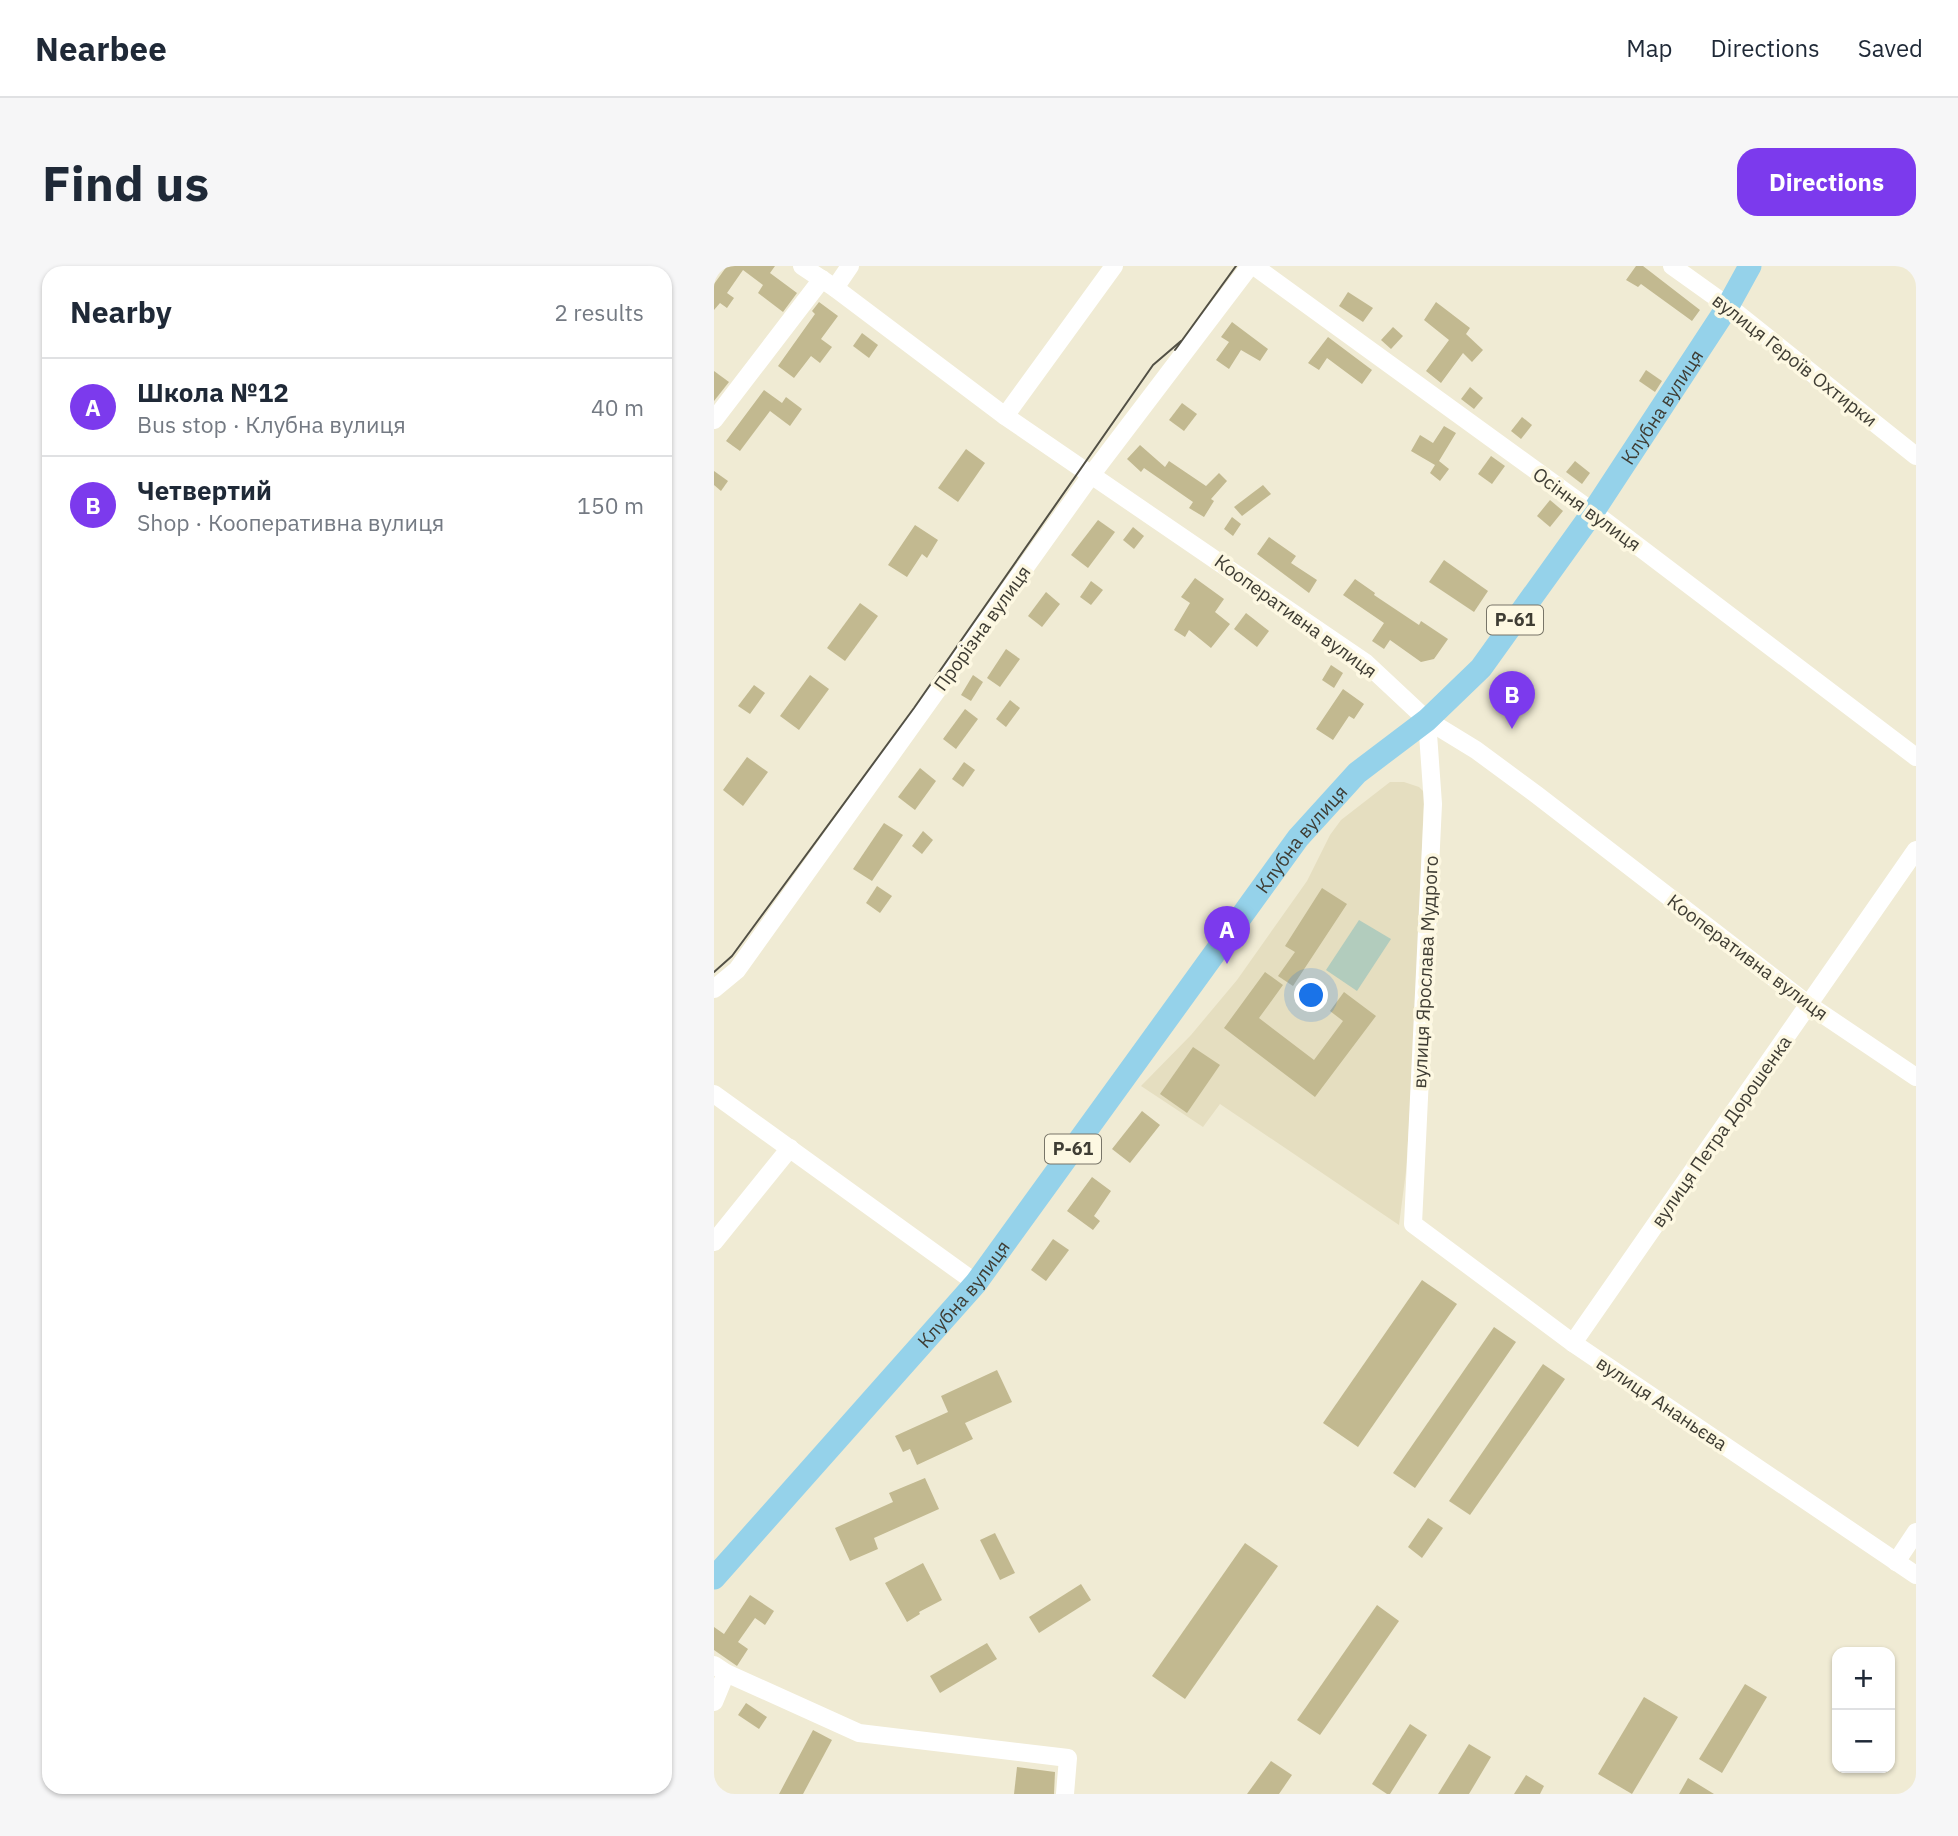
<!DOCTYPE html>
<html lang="en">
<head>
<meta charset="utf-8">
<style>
	:root { --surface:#fff; --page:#f6f6f7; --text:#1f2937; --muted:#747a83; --line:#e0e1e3; --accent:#7c3aed }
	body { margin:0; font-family:"IBM Plex Sans",sans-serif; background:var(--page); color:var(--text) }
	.controls { position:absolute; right:21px; bottom:21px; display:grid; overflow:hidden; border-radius:14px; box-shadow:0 2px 5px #0004 }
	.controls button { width:63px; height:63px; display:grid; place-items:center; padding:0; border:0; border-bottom:2px solid var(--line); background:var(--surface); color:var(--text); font:35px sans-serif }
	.you { position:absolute; left:598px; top:730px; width:24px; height:24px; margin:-18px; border:5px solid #fff; border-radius:50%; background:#1a73e8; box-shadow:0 0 0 10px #1a73e833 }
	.badge { display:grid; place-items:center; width:46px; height:46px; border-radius:50%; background:var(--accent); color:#fff; font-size:23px; font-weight:700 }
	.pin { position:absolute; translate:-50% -58px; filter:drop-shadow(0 2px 4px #0008) }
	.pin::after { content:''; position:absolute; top:37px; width:24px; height:21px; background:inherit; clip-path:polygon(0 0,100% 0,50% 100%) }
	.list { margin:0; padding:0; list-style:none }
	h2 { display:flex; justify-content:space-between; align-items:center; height:91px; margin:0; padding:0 28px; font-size:30px }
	h2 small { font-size:23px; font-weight:400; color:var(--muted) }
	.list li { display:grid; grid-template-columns:46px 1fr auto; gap:21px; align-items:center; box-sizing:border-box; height:98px; padding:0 28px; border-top:2px solid var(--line) }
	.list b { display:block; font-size:26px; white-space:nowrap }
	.list p { margin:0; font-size:23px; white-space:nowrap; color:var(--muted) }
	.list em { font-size:23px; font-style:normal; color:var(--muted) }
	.map { position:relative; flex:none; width:1202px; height:1528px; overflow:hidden; border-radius:21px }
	header { display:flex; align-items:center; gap:42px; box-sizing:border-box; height:98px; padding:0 35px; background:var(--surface); border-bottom:2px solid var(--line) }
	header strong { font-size:33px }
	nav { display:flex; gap:38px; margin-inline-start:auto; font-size:24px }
	.intro { display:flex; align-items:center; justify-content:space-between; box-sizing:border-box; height:168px; padding:0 42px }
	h1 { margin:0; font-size:49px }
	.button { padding:18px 32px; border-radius:21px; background:var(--accent); color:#fff; font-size:24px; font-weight:700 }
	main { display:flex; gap:42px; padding:0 42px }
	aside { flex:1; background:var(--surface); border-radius:21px; box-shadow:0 2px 5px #0004 }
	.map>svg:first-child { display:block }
	.built { fill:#e5dec0 }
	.grass { fill:#b2ccbd }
	.building { fill:#c2b990 }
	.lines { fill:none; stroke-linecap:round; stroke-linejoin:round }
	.minor { stroke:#fff; stroke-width:18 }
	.major { stroke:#95d2ea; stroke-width:23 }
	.tram { stroke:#525045; stroke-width:2 }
	.labels { text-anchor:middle; stroke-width:7; stroke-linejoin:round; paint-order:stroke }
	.shield { fill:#fdf8e2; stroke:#787568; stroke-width:2 }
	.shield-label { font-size:18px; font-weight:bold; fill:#3f3d34 }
	.street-label { font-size:19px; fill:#3f3d34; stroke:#fdf8e2 }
</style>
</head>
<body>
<header>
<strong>Nearbee</strong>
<nav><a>Map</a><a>Directions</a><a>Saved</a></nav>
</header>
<div class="intro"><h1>Find us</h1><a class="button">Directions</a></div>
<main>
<aside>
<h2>Nearby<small>2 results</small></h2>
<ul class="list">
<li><span class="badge">A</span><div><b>Школа №12</b><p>Bus stop · Клубна вулиця</p></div><em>40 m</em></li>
<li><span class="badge">B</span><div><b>Четвертий</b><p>Shop · Кооперативна вулиця</p></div><em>150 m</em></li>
</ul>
</aside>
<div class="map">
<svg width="1202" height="1528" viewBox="0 0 1202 1528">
	<rect width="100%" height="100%" fill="#f0ebd4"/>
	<polygon class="built" points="676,516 690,516 705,521 710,526 702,753 692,905 685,959 506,838 489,861 427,820 477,769 523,714 593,615 616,569 627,554"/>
	<polygon class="grass" points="645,654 677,673 643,725 612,704"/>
	<g class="building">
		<polygon points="13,0 61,0 56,7 83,27 69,46 44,27 49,19 29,4 13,27 20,32 13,42 6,37 0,44 0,18"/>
		<polygon points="922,0 929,0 986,44 978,55 927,18 924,21 912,14"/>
		<polygon points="634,26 659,42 649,56 625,40"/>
		<polygon points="105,36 124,50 107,73 118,81 106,97 97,90 80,112 64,100 101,48 98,45"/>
		<polygon points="722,36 756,62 752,68 769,84 758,96 749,87 727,117 712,105 735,74 710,54"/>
		<polygon points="518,56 554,83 546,95 527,84 515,103 502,94 515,76 507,71"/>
		<polygon points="679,61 689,70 677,83 667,74"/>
		<polygon points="148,67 164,79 155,92 139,80"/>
		<polygon points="614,71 658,104 648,118 613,92 605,104 594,97"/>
		<polygon points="932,104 948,115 941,126 925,115"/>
		<polygon points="0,105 15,116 0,135"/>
		<polygon points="756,121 769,132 760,143 747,133"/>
		<polygon points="50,124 68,137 72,131 88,143 76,160 56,145 26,185 12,175"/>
		<polygon points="468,137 483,148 470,165 455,154"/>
		<polygon points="808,151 818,159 807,173 797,165"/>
		<polygon points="730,160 742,167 725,195 735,203 726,215 716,207 721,199 697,185 706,169 719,177"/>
		<polygon points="426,179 451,201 455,195 492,220 505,207 513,215 497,233 500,235 490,251 475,242 479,236 430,202 427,206 413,193"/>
		<polygon points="252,183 271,197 244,236 224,222"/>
		<polygon points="777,190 791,200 778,218 764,208"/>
		<polygon points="861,195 876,207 868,218 852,206"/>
		<polygon points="0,205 14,215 7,225 0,219"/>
		<polygon points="549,219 557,228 528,250 520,241"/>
		<polygon points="836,234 849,245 836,261 823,250"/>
		<polygon points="518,251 527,258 519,270 510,263"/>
		<polygon points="384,254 401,266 374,302 357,289"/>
		<polygon points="201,259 224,274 213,292 208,288 193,311 174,299"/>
		<polygon points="419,261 430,270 420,283 409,274"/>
		<polygon points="555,271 582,290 577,297 603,314 595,327 543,288"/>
		<polygon points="730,294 774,325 760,346 715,316"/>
		<polygon points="481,312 510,333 501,346 516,358 497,382 475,364 471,371 460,364 476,337 467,331"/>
		<polygon points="641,313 661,327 660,329 705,359 707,355 734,373 720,393 707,396 676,374 670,383 658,375 670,357 629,329"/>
		<polygon points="377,315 389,324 377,339 366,331"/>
		<polygon points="332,326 346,338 328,361 314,350"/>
		<polygon points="146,337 164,350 131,395 113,382"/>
		<polygon points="532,347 555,365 543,381 520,363"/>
		<polygon points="292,383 306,393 286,421 273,412"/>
		<polygon points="617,399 629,407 620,422 608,414"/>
		<polygon points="96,409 115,423 85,464 66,450"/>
		<polygon points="259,409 269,416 257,435 247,429"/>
		<polygon points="40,419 51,427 36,448 24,440"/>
		<polygon points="629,423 650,438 640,453 635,450 619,474 602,463"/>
		<polygon points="296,434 306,442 292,461 282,453"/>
		<polygon points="251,443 264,453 242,483 229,473"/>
		<polygon points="33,491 54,506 29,540 9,524"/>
		<polygon points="250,496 261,504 249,521 238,513"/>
		<polygon points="206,502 222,515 201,544 184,531"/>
		<polygon points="170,557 189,569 158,615 139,603"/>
		<polygon points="209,565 219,574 208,588 198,580"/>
		<polygon points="163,620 178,630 166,647 152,637"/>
		<polygon points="608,622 633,638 579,720 564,710 581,686 571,680"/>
		<polygon points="551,706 569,719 545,752 600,794 629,755 616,745 630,726 662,750 601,831 510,762"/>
		<polygon points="479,781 506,799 473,847 446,828"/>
		<polygon points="428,845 446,859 416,897 398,883"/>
		<polygon points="378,911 397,925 380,950 386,955 379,964 353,945"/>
		<polygon points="339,973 355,984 332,1015 317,1004"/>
		<polygon points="708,1014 743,1038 644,1181 609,1157"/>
		<polygon points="780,1061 802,1076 701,1222 679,1207"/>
		<polygon points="829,1098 851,1113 756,1249 735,1235"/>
		<polygon points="283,1104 298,1136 251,1157 259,1173 203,1199 196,1183 189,1186 181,1170 234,1146 227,1130"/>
		<polygon points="211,1212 225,1243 160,1272 164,1283 136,1295 121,1262 179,1236 175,1227"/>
		<polygon points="714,1252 729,1262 708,1292 694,1281"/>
		<polygon points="281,1267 301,1307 286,1314 266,1274"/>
		<polygon points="531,1277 564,1300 471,1433 438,1410"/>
		<polygon points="209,1297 228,1334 205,1346 206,1348 193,1356 171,1317"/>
		<polygon points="367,1318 377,1334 325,1367 315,1351"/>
		<polygon points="36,1329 60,1345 51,1359 41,1352 24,1376 34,1383 23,1400 0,1384 0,1361 10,1368"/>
		<polygon points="663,1339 685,1355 606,1469 583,1454"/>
		<polygon points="273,1377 283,1393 226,1427 216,1410"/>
		<polygon points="1031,1418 1053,1431 1008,1507 985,1493"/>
		<polygon points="930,1431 964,1451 918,1528 884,1508"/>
		<polygon points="32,1437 53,1451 45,1463 24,1449"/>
		<polygon points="696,1458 713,1469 676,1528 673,1528 658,1518"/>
		<polygon points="99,1464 118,1474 89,1528 65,1528"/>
		<polygon points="755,1478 777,1491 755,1528 724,1528"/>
		<polygon points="557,1495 578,1509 565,1528 533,1528"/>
		<polygon points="303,1501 341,1506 340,1528 300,1528"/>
		<polygon points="812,1509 830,1520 826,1528 800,1528"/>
		<polygon points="974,1512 1000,1528 965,1528"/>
	</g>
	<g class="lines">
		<g class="minor">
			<polyline points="88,0 121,22 291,150 652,397 713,454 762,484 823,529 1095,739 1202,811"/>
			<polyline points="540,0 879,246 1202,491"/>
			<polyline points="958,0 1014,40 1202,190"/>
			<polyline points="121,22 136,0"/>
			<polyline points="291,150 400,0"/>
			<polyline points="0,154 108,13"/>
			<polyline points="713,454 719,538 699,958 859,1077 1202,1309"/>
			<polyline points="0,723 23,704 378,208 536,0"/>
			<polyline points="0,828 262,1017"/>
			<polyline points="0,976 76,882"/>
			<polyline points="859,1077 1202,584"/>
			<polyline points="1182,1296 1202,1266"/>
			<polyline points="0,1399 12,1407 145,1467 354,1492 351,1528"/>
			<polyline points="0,1436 12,1407"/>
		</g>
		<path class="major" id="s1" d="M0 1312 262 1017 584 572 643 507 713 454 767 402 879 246 1014 40 1036 0"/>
		<g class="tram">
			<polyline points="461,84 522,0"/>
			<polyline points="0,706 18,690 200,442 439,99 467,75"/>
		</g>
	</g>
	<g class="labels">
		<g class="shield">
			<rect x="773" y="339.5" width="56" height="29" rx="5"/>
			<rect x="331" y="868.5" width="56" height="29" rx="5"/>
		</g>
		<g class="shield-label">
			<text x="801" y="360">Р-61</text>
			<text x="359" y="889">Р-61</text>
		</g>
		<g class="street-label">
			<text transform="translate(1081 94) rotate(38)" y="7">вулиця Героїв Охтирки</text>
			<text dy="7" stroke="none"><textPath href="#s1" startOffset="1512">Клубна вулиця</textPath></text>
			<text transform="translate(873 243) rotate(36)" y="7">Осіння вулиця</text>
			<text transform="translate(582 350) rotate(36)" y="7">Кооперативна вулиця</text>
			<text transform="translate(268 362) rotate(-54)" y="7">Прорізна вулиця</text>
			<text dy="7" stroke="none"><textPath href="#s1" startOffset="945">Клубна вулиця</textPath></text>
			<text transform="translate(1034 691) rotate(37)" y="7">Кооперативна вулиця</text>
			<text transform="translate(711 706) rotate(-87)" y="7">вулиця Ярослава Мудрого</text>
			<text transform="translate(1007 865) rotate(-55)" y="7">вулиця Петра Дорошенка</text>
			<text dy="7" stroke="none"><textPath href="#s1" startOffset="378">Клубна вулиця</textPath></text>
			<text transform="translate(948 1137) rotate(34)" y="7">вулиця Ананьєва</text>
		</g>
	</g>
</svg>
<div class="controls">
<button>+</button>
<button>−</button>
</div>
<div class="you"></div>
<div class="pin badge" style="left:513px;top:698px">A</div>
<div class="pin badge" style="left:798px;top:463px">B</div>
</div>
</main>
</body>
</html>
